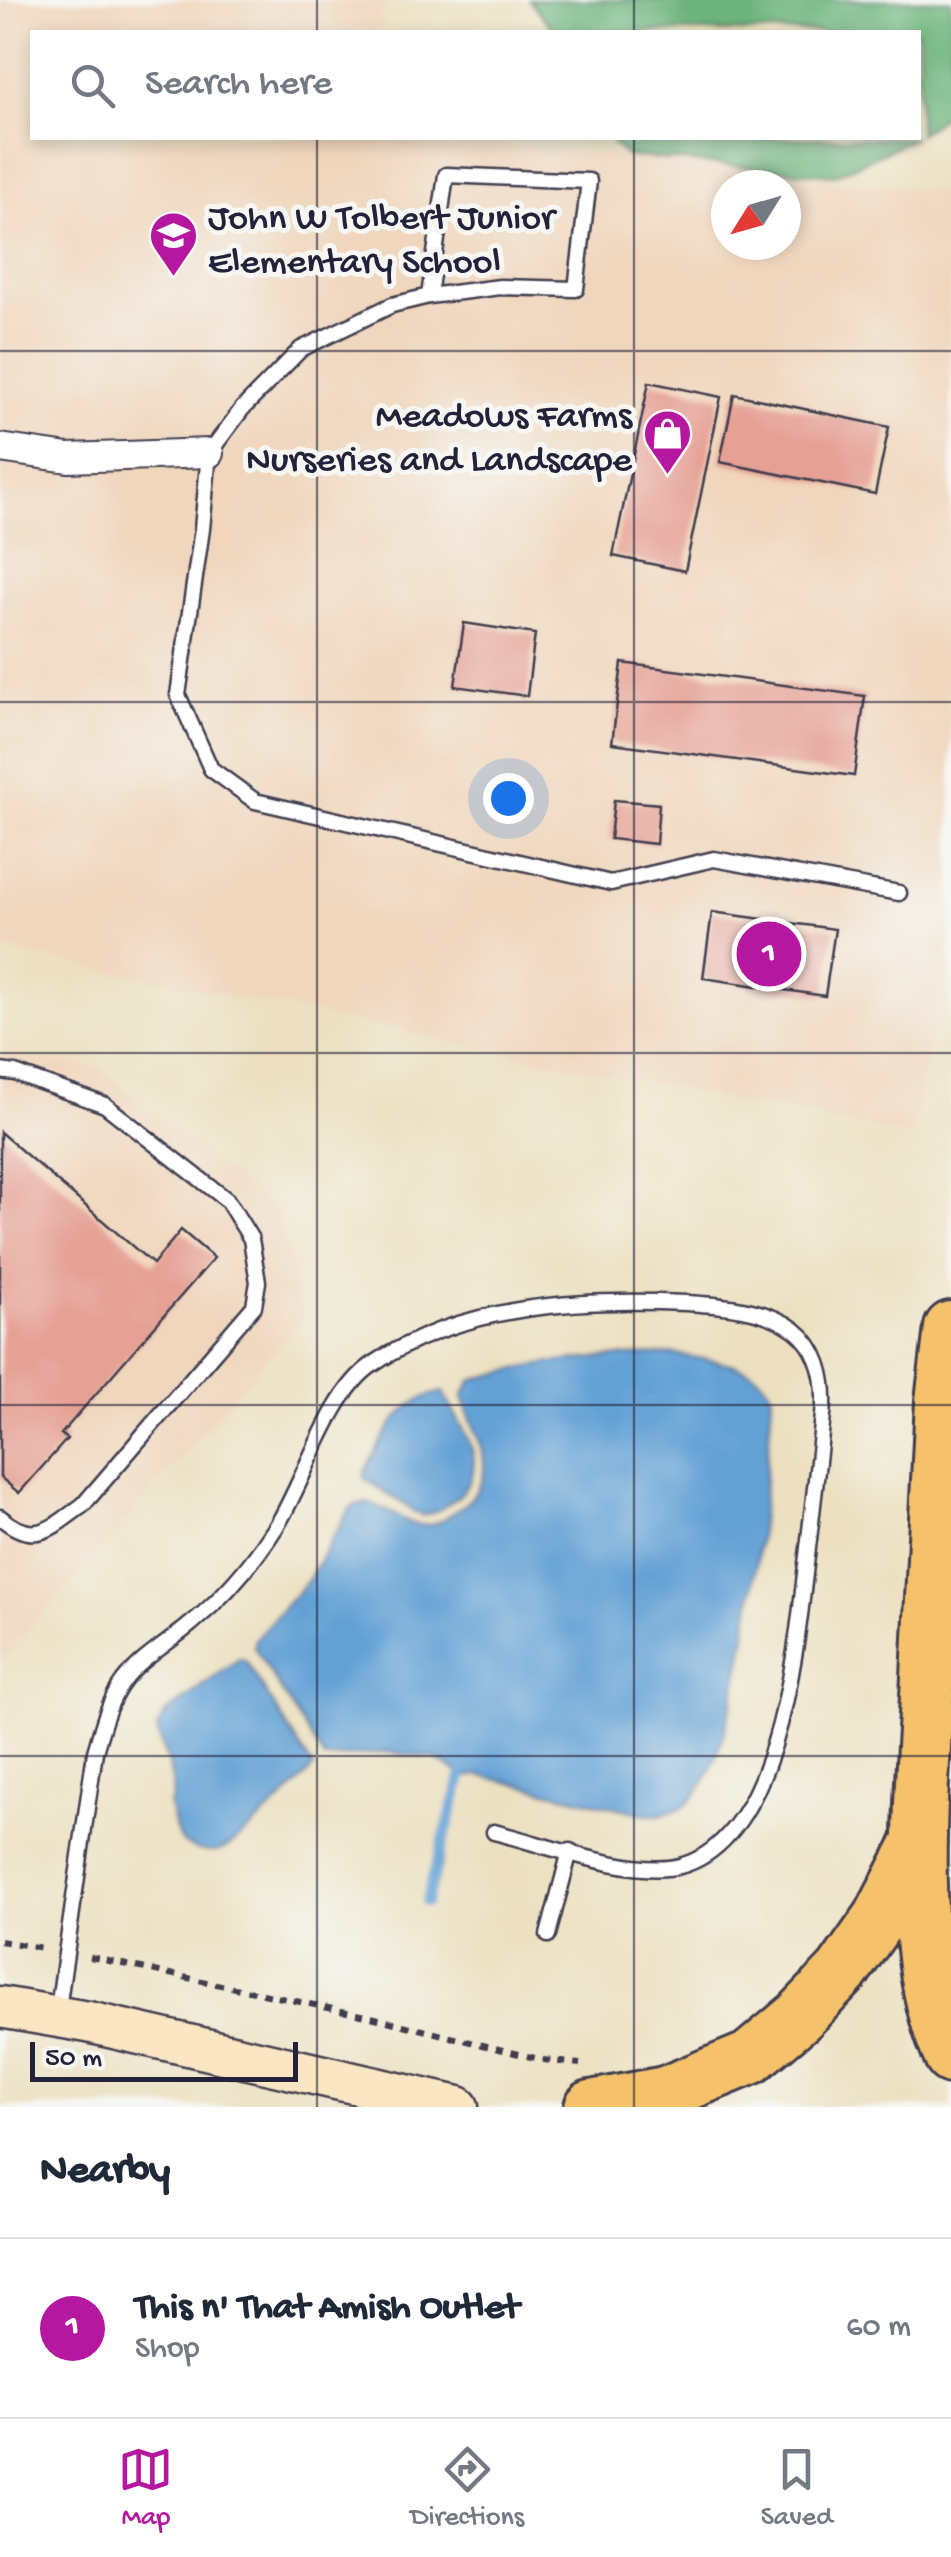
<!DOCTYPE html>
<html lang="en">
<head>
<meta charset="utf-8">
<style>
	:root { --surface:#fff; --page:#f6f6f7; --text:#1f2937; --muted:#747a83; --line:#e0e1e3; --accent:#b5179e }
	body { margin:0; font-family:"Gochi Hand",sans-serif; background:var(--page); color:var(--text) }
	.compass { position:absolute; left:711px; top:170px; width:90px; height:90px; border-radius:50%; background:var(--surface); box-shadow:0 5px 15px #0003; rotate:233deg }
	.scale { position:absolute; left:30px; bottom:25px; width:268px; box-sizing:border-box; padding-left:10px; border:5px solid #22223b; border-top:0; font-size:28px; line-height:35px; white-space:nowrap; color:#22223b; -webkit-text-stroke:8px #f6f6f2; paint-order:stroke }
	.you { position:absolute; left:508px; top:798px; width:35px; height:35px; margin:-25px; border:8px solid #fff; border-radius:50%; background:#1a73e8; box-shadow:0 0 0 15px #1a73e833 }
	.badge { display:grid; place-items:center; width:65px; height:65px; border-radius:50%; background:var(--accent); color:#fff; font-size:32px; font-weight:700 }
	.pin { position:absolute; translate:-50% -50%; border:5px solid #fff; box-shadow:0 2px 10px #0006 }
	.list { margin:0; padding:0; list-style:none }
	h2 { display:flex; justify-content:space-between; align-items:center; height:130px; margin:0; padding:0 40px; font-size:42px }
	h2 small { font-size:32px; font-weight:400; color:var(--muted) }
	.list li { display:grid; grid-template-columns:65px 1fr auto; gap:30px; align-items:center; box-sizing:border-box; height:180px; padding:0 40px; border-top:2px solid var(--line) }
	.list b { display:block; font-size:38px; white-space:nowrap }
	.list p { margin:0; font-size:32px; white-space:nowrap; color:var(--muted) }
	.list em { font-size:32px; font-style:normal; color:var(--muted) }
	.icon { flex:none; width:55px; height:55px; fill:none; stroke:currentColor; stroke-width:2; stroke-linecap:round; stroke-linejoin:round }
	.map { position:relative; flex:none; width:951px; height:2107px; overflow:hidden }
	.search { position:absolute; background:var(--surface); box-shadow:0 5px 15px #0003; left:30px; right:30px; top:30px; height:110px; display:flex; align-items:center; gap:25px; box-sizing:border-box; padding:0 35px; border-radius:0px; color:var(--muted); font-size:38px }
	.sheet { height:310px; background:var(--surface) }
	nav { display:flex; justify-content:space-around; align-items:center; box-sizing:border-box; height:140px; border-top:2px solid var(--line); background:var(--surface); font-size:28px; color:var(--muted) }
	nav a { display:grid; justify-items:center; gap:5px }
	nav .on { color:var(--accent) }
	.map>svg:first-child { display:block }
	.built { fill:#f0d6bc; fill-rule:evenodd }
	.forest { fill:#6cb47b; stroke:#476b5b; stroke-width:2.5 }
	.water { fill:#64a1d5; stroke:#436288; stroke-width:2.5 }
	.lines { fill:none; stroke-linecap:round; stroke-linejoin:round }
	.stream { stroke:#64a1d5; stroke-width:11 }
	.building { fill:#e6a094 }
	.lane-casing { stroke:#403e4f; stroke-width:19 }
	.street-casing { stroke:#403e4f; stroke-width:32 }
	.secondary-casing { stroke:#403e4f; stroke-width:45 }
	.highway-casing { stroke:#403e4f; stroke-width:58 }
	.path { stroke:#403e4f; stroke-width:6; stroke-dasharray:8 8; stroke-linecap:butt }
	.lane { stroke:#fff; stroke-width:14 }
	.street { stroke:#fff; stroke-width:28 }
	.secondary { stroke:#fbe6c4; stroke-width:40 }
	.highway { stroke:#f5c16b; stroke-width:52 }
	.grid { fill:none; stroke:#22223b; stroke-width:2.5; stroke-opacity:0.55 }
	.labels { text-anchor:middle; stroke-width:10; stroke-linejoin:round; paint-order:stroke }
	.poi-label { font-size:38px; fill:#22223b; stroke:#f6f6f2; text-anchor:start }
</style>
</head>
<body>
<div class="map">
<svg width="951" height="2107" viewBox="0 0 951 2107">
	<rect width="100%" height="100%" fill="#f6f6f2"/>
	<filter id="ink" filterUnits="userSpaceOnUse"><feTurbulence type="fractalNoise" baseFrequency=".01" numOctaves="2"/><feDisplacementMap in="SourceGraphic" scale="20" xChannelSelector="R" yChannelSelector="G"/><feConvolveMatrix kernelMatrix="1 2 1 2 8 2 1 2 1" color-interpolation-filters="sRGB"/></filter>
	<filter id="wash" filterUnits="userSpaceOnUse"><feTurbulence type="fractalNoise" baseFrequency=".0048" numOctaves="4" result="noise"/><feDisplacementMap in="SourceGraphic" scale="40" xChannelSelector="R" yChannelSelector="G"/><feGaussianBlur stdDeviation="2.25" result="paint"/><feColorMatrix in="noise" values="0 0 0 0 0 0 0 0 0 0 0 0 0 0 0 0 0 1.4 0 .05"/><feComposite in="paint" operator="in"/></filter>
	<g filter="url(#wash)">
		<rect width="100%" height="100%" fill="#ece0c0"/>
		<g class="built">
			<path d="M0 0H385L381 32H32V138H458L951 193V920L912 1137 0 948ZM726 185H786V245H726Z"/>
			<polygon points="0,1054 97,1067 278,1212 303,1319 0,1662"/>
		</g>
		<g class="forest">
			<polygon points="529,0 951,0 951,115 943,116 919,134 918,32 555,32"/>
			<polygon points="612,138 914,138 835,175 627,156 613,144"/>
		</g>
		<g class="water">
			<path d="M674 1354C706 1361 762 1360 772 1397 766 1479 746 1746 691 1800 680 1811 664 1815 649 1815L478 1775 466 1777 433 1758 388 1752 324 1759 254 1647 255 1639 309 1579 349 1510C372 1486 404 1534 433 1524 442 1521 452 1513 460 1508 472 1499 483 1487 484 1470 486 1443 468 1421 463 1396L471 1381C537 1360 605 1356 674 1354Z"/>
			<path d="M443 1392C461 1429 495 1464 456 1498 445 1508 435 1512 421 1516L364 1478 365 1472C383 1437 400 1399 443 1392Z"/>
			<path d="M239 1659 245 1660 313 1768C298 1786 239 1843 219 1851 209 1854 190 1849 182 1842 175 1834 172 1816 169 1805 181 1784 162 1753 157 1730L165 1714Z"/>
		</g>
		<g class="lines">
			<polyline class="stream" points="426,1902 462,1775"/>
		</g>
		<g id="blocks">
			<g class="building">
				<polygon points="649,382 721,397 685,571 613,556"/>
				<polygon points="734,394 889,427 875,494 720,462"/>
				<polygon points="464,623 535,634 527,696 455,686"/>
				<polygon points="622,663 865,696 854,776 612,743"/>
				<polygon points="614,800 659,804 656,844 610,839"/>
				<polygon points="712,912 835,929 825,996 703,978"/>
				<polygon points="0,1132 153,1264 181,1230 214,1258 61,1434 67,1439 19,1493 0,1477"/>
			</g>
		</g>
	</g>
	<g filter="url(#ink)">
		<use href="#blocks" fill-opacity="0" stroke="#403e4f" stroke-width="2.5"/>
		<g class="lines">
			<defs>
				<g id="lane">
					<polyline points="429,296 446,175 589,181 576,289 500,287 429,296 392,305 301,349 242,409 209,453 202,529 178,695 211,769 255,801 611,883 714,859 899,893"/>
					<path d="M0 1071 15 1073 105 1105 227 1200 251 1239 258 1282 254 1306 83 1505C51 1528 35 1547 0 1517"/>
					<polyline points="548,1935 570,1851"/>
					<path d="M57 2016 95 1752C102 1728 108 1702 123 1682 140 1659 170 1642 192 1623 225 1596 253 1563 276 1527 305 1481 329 1394 372 1365 461 1304 582 1298 686 1303 721 1305 766 1308 795 1330 818 1348 825 1377 824 1405 819 1455 813 1506 807 1556 797 1641 781 1839 680 1866 634 1878 542 1844 494 1832"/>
				</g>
				<polyline id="street" points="0,448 68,458 209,453"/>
				<polyline id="secondary" points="0,2007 88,2022 458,2107"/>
				<g id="highway">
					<path d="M951 1328 942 1401C937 1499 932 1598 927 1697 921 1802 906 1961 951 2057"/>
					<polyline points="591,2107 665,2093 750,2058 800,2016 842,1972 880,1918 918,1845"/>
				</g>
			</defs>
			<use href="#lane" class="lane-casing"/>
			<use href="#street" class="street-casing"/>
			<use href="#secondary" class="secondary-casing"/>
			<use href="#highway" class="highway-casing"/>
			<g class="path">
				<polyline points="0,1941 43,1948"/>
				<polyline points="90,1957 375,2018 543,2060 580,2064"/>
			</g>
			<use href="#lane" class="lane"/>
			<use href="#street" class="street"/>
			<use href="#secondary" class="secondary"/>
			<use href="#highway" class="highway"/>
		</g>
	</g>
	<path class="grid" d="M317 0V32M634 0V32M317 138V2107M634 138V2107M0 351H951M0 702H951M0 1053H951M0 1405H951M0 1756H951"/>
	<defs>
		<symbol id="school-pin" viewBox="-11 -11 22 30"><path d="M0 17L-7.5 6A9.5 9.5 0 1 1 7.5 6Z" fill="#b5179e" stroke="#f6f6f2"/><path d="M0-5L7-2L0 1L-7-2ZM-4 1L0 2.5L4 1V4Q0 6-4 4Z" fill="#fff"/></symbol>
		<symbol id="shop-pin" viewBox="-11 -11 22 30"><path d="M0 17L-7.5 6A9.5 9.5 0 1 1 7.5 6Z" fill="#b5179e" stroke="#f6f6f2"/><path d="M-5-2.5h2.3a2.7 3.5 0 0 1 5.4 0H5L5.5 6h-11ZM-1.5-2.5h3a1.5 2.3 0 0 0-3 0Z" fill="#fff"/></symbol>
	</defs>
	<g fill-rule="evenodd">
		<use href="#school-pin" x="146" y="208" width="55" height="75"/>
		<use href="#shop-pin" x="640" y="406" width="55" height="75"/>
	</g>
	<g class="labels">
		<g class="poi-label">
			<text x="208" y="227">John W Tolbert Junior<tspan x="208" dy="44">Elementary School</tspan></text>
			<text x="632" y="425" text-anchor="end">Meadows Farms<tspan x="632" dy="44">Nurseries and Landscape</tspan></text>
		</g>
	</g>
</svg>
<svg class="compass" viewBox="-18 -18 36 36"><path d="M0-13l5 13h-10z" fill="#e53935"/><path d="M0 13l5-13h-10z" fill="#747a83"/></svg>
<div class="scale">50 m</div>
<div class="you"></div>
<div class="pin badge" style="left:769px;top:954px">1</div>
<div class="search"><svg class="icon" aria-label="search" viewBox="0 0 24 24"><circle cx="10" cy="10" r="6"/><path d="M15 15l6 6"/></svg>Search here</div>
</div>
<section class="sheet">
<h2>Nearby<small></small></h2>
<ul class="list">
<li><span class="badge">1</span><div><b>This n' That Amish Outlet</b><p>Shop</p></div><em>60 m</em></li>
</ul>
</section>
<nav>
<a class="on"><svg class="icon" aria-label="map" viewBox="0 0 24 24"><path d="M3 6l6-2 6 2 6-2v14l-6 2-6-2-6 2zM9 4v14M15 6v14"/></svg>Map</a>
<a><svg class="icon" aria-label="directions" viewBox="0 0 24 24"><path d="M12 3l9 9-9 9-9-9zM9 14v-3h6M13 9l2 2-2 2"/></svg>Directions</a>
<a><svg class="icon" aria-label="saved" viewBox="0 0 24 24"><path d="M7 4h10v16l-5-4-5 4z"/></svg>Saved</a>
</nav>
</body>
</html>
